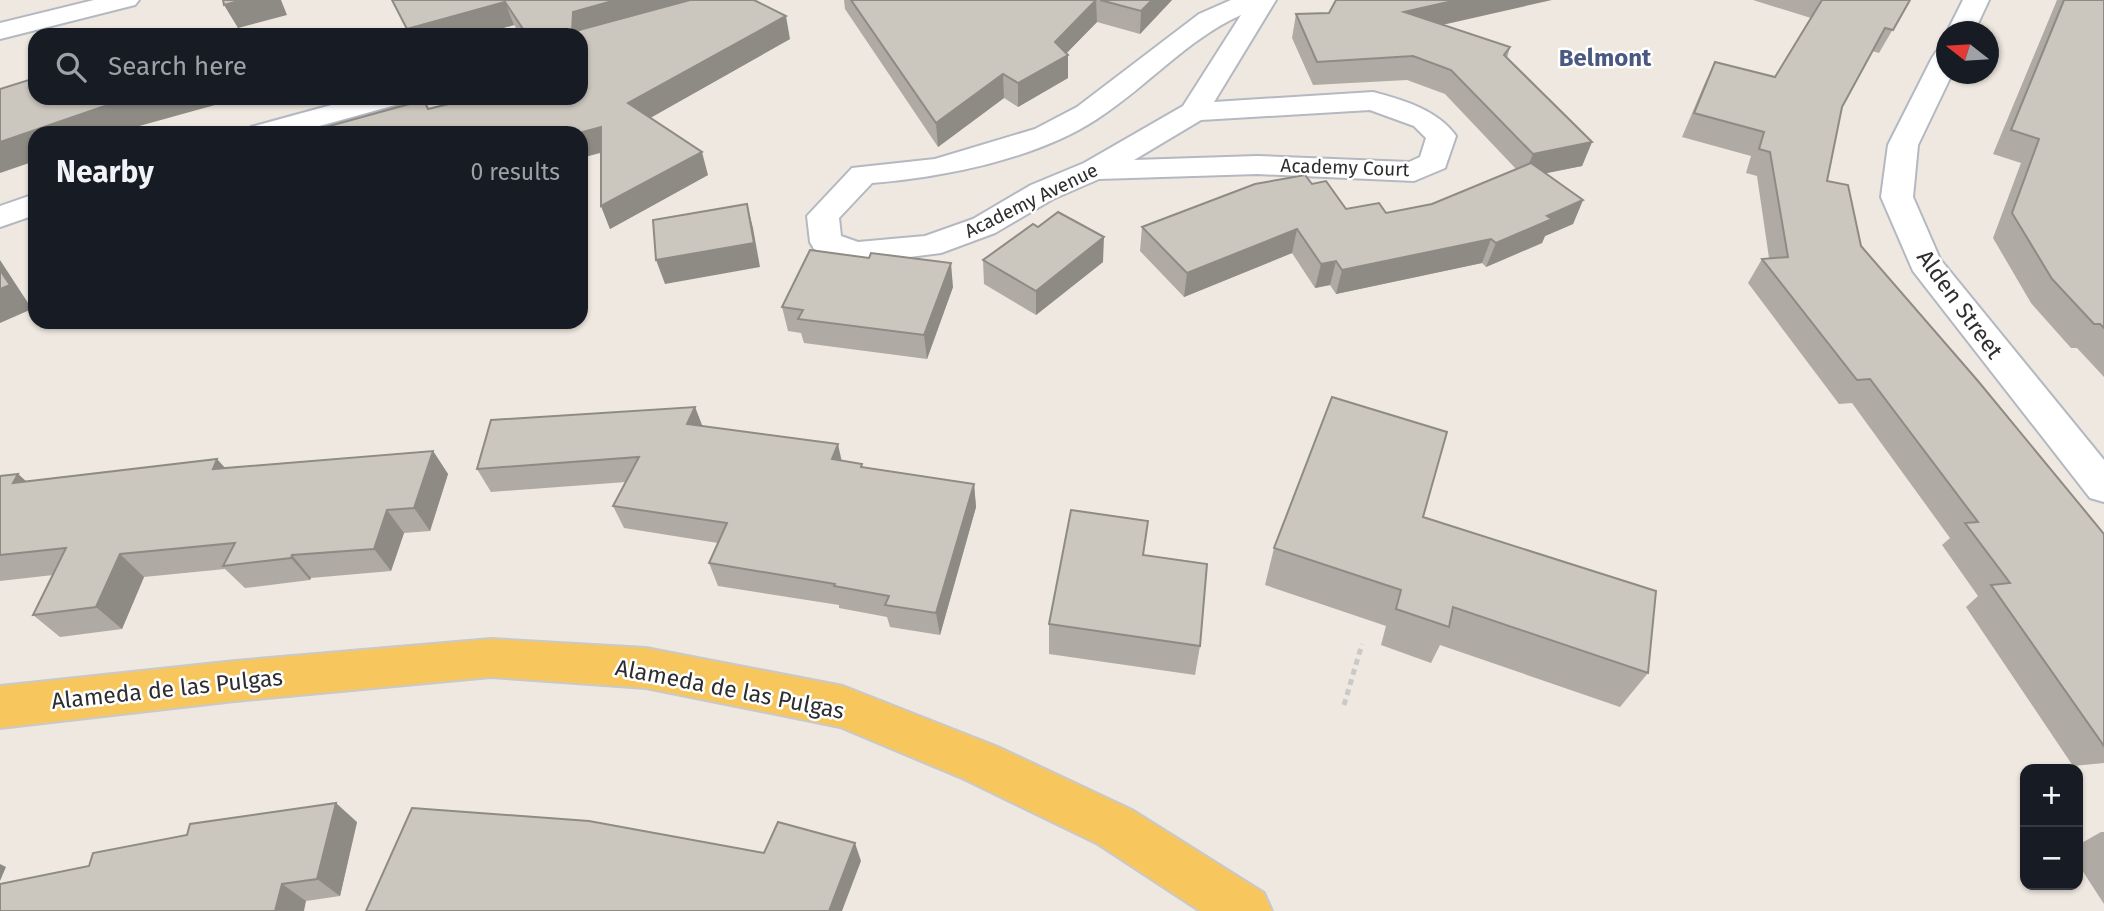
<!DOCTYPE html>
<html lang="en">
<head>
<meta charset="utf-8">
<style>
	:root { --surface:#171b24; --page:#242831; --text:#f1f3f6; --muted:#9ea1a6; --line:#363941 }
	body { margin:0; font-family:"Fira Sans",sans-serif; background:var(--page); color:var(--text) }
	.controls { position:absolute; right:21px; bottom:21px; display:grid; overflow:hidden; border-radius:14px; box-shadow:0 2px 5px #0004 }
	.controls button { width:63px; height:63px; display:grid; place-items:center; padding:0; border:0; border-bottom:2px solid var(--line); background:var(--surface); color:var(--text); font:35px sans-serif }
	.compass { position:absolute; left:1936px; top:21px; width:63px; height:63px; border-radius:50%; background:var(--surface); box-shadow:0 2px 5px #0004; rotate:287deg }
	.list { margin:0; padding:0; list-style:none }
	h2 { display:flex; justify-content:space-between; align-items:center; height:91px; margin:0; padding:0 28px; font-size:30px }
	h2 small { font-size:23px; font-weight:400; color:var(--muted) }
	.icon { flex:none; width:38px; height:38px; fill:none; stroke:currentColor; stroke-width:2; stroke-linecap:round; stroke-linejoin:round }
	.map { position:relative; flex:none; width:2104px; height:911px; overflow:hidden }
	.search { position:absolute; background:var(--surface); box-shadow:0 2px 5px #0004; left:28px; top:28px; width:560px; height:77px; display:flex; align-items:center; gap:18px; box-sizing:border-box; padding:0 24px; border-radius:21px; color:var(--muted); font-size:26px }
	.panel { position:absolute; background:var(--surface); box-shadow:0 2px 5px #0004; left:28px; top:126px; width:560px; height:203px; border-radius:21px }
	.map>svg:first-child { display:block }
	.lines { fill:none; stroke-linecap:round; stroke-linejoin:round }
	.minor-casing { stroke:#b4b8c1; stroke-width:4 }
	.major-casing { stroke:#c9c9c9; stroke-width:4 }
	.path { stroke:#c9c9c9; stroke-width:5; stroke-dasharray:6 4.5; stroke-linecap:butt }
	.minor { fill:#fff; fill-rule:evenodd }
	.major { fill:#f7c75e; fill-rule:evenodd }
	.wall { fill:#afaaa3 }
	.shaded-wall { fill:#8e8b85 }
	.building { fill:#cbc6be; stroke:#8e8b85; stroke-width:2 }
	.labels { text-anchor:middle; stroke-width:5; stroke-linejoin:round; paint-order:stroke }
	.far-street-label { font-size:19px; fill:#2e2e2e; stroke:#fff }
	.street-label { font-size:23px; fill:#2e2e2e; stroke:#fff }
	.far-district-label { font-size:24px; font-weight:bold; fill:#4b5982; stroke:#fff }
</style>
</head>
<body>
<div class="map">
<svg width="2104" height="911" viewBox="0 0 2104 911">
	<rect width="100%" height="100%" fill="#efe8e0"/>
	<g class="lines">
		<defs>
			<g id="minor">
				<polygon points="94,0 139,0 135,5 0,39 0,23"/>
				<path d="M1231 0H1276L1214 102 1373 92C1403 100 1438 110 1456 136L1445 168 1414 181 1257 174 1099 179 1053 199 995 233 941 253 855 264 814 249 810 242 807 216 852 168 935 159 1035 129 1077 107 1199 14ZM1241 15 1183 106 1084 163 1031 185 973 219 925 236 858 242 841 236 839 218 872 183C944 177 1036 159 1097 119 1147 87 1187 39 1241 15ZM1370 110 1414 126 1426 138 1420 157 1409 162 1257 156 1134 160 1201 120Z"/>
				<polygon points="1963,0 1989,0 1974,32 1947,32"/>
				<polygon points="1946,50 1946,74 1952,74 1918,145 1913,197 1940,259 2104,460 2104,502 2090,498 1913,271 1881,197 1888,145 1932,58 1936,52"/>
				<polygon points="357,98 403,98 399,104 294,133 246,133 251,127"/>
				<polygon points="35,194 35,215 0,227 0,206"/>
			</g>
			<polygon id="major" points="491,639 646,648 843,686 998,747 1132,810 1264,893 1272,911 1200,911 1098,844 964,779 840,727 646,688 491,677 235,701 0,728 0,686 235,661"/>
		</defs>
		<use href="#minor" class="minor-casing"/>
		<use href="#major" class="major-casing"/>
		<polyline class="path" points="1344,705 1362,644"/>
		<use href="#minor" class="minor"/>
		<use href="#major" class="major"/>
	</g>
	<g class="wall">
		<polygon points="392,0 754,0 790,39 650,118 708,175 610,229 601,206 601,153 581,158 581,133 428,109 581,98 581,35 521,35 514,25 478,35 409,35"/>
		<polygon points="844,0 1172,0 1140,34 1097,22 1066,53 1068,55 1068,78 1018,107 1004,98 938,147 845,9"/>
		<polygon points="1753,0 1910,0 1879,53 1872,51 1842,107 1827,181 1861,246 2104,534 2104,763 2073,766 1966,607 1978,596 1942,545 1950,538 1852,403 1839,404 1748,283 1762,259 1769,258 1757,176 1746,173 1751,156 1682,137 1704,85 1715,62 1775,77 1811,18"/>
		<polygon points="2057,0 2104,0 2104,377 2077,348 2071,348 2031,303 1993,238 2021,163 1993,154"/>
		<polygon points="1296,14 1443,25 1510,47 1507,58 1592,142 1582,166 1545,173 1583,200 1573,224 1545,236 1542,243 1486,267 1482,263 1336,294 1330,285 1315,288 1292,253 1184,297 1140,251 1142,227 1312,184 1346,209 1386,213 1432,204 1516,169 1445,94 1407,80 1313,85 1292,38"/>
		<polygon points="869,258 953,287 927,359 804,343 801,333 788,331 782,307"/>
		<polygon points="983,260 1103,262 1036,315 984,284"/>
		<polygon points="695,407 702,426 862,467 974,484 976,507 940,635 890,627 887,617 839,608 839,605 718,586 709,563 718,543 624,528 613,506 626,482 491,492 477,469"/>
		<polygon points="433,451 448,474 430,531 404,533 391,571 311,578 310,580 245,588 225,569 144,577 122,629 60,637 33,615 53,575 0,581 0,476 18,474 26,481 225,468"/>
		<polygon points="1423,517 1648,673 1620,707 1440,645 1431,663 1381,645 1386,626 1265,585 1274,548"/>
		<polygon points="1144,555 1200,646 1195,675 1049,654 1049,624"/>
		<polygon points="357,822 340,896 306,901 0,911"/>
		<polygon points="2101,832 2104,832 2104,904 2078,864 2078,845"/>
	</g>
	<g class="shaded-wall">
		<polygon points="242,0 281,0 287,15 238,28 224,5"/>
		<polygon points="616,0 702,0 572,32 573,12"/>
		<polygon points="1096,0 1097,22 1060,60 1068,55 1068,78 1018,107 1018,83 1055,42"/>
		<polygon points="1152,0 1172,0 1140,34 1141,11"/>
		<polygon points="1457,0 1552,0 1398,35 1404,12"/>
		<polygon points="505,2 514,25 478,35 409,35 407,29"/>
		<polygon points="786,16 790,39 636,126 628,103"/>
		<polygon points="1003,74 1004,98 938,147 936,123"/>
		<polygon points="138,98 213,98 215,105 114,133 35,133 35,161 0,173 0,142 102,107"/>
		<polygon points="601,127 609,150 581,158 581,133"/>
		<polygon points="1592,142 1582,166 1523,178 1533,154"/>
		<polygon points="702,152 708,175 610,229 601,206"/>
		<polygon points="1583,200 1573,224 1545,236 1542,243 1486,267 1496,243 1547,216"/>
		<polygon points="747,204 753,228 760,267 665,284 656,260"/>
		<polygon points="1297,229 1292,253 1184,297 1187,273"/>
		<polygon points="1104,237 1103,262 1036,315 1036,291"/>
		<polygon points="1491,239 1482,263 1336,294 1342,270"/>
		<polygon points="0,260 32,309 0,323"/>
		<polygon points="1336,261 1330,285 1315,288 1321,264"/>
		<polygon points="951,263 953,287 927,359 924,335"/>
		<polygon points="695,407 704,430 687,424"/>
		<polygon points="838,444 843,467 832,459"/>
		<polygon points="433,451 448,474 430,531 414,508"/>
		<polygon points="217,459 238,482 213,469"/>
		<polygon points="18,474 43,497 13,483"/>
		<polygon points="974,484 976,507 940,635 936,613"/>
		<polygon points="387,510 404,533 391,571 374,549"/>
		<polygon points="120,554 144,577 122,629 96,607"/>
		<polygon points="292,555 311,578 310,580 291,558"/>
		<polygon points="336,803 357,822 340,896 317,879"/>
		<polygon points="855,843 861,861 842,911 829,911"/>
		<polygon points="0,864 6,867 0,881"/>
		<polygon points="282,884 306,901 304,911 275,911"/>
	</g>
	<g class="building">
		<polygon points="223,0 242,0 224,5"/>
		<polygon points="392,0 616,0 573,12 572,32 690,0 754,0 786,16 628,103 702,152 601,206 601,127 579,133 304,133 424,100 428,109 473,98 581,98 581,35 527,35 505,2 407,29"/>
		<polygon points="851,0 1096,0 1055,42 1068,55 1018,83 1003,74 936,123"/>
		<polygon points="1100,0 1152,0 1141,11"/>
		<polygon points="1336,0 1457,0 1404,12 1510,47 1504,55 1592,142 1533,154 1451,70 1413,56 1317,62 1296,14 1329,13"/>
		<polygon points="1822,0 1910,0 1893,30 1885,28 1842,107 1827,181 1848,185 1861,246 1978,381 2104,534 2104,746 1991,585 2010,583 1965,523 1978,522 1870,379 1857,380 1762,259 1788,257 1770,152 1759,149 1764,132 1694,113 1715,62 1775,77"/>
		<polygon points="2064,0 2104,0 2104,328 2100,324 2094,324 2052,279 2012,213 2039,139 2011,130"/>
		<polygon points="35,78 35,98 138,98 102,107 0,142 0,89"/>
		<polygon points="1531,163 1583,200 1547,216 1552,219 1496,243 1491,239 1342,270 1336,261 1321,264 1297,229 1187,273 1142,227 1255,184 1305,175 1312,184 1326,181 1346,209 1379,203 1386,213 1432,204"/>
		<polygon points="747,204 754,243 656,260 653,220"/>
		<polygon points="1058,212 1104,237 1036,291 983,260 1033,224 1038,227"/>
		<polygon points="810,250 869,258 871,253 951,263 924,335 798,319 803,310 782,307"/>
		<polygon points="0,270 10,285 0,289"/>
		<polygon points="1332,397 1447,432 1423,517 1656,591 1648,673 1453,607 1449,627 1396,609 1401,590 1274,548"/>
		<polygon points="695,407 687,424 838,444 832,459 862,464 861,467 974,484 936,613 885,605 889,596 834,586 835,584 709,563 727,523 613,506 639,457 477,469 491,420"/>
		<polygon points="433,451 414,508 387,510 374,549 292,555 291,558 223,566 235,543 120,554 96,607 33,615 66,548 0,555 0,476 18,474 13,483 217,459 213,469"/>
		<polygon points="1071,510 1148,521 1143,555 1207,564 1200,646 1049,624"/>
		<polygon points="336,803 317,879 282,884 275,911 0,911 0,884 89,866 93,853 187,835 190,824"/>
		<polygon points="412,808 589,821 764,853 778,822 855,843 829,911 366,911"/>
	</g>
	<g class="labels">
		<g class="far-street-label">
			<text transform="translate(1345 167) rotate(2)" y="7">Academy Court</text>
			<text transform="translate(1031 200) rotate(-26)" y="7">Academy Avenue</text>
		</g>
		<g class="street-label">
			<text transform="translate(1960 304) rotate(54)" y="8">Alden Street</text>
			<text transform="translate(167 689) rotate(-6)" y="8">Alameda de las Pulgas</text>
			<text transform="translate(730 689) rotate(11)" y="8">Alameda de las Pulgas</text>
		</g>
		<g class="far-district-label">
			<text x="1605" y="66">Belmont</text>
		</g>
	</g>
</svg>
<div class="controls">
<button>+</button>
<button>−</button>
</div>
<svg class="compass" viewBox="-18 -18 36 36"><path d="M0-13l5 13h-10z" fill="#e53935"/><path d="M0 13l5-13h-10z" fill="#9ea1a6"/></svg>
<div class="search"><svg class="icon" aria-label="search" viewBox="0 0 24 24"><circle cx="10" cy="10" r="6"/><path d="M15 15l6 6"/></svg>Search here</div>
<section class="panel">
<h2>Nearby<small>0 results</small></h2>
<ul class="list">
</ul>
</section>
</div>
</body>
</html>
